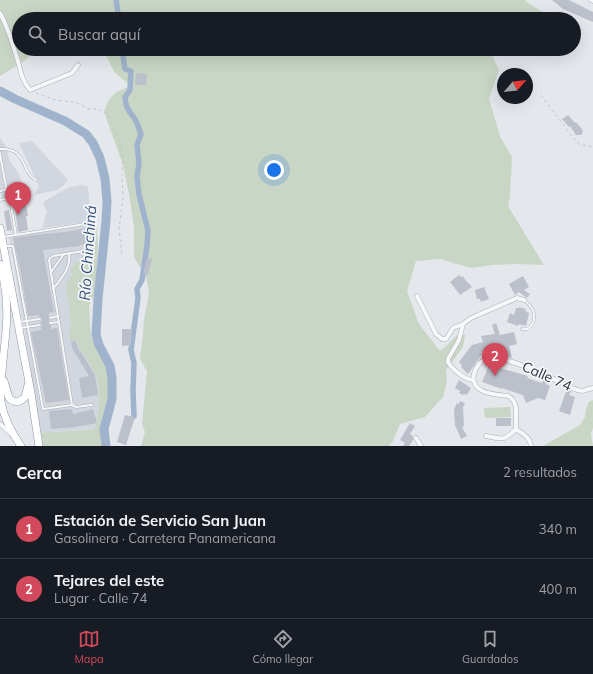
<!DOCTYPE html>
<html lang="es">
<head>
<meta charset="utf-8">
<style>
	:root { --surface:#171b24; --page:#20242c; --text:#f1f3f6; --muted:#9ea1a6; --line:#363941; --accent:#d1495b }
	body { margin:0; font-family:Mulish,sans-serif; background:var(--page); color:var(--text) }
	.compass { position:absolute; left:497px; top:68px; width:36px; height:36px; border-radius:50%; background:var(--surface); box-shadow:0 4px 16px #0002; rotate:62deg }
	.you { position:absolute; left:274px; top:170px; width:14px; height:14px; margin:-10px; border:3px solid #fff; border-radius:50%; background:#1a73e8; box-shadow:0 0 0 6px #1a73e833 }
	.badge { display:grid; place-items:center; width:26px; height:26px; border-radius:50%; background:var(--accent); color:#fff; font-size:13px; font-weight:700 }
	.pin { position:absolute; translate:-50% -33px; filter:drop-shadow(0 1px 2px #0008) }
	.pin::after { content:''; position:absolute; top:21px; width:14px; height:12px; background:inherit; clip-path:polygon(0 0,100% 0,50% 100%) }
	.list { margin:0; padding:0; list-style:none }
	h2 { display:flex; justify-content:space-between; align-items:center; height:52px; margin:0; padding:0 16px; font-size:17px }
	h2 small { font-size:13px; font-weight:400; color:var(--muted) }
	.list li { display:grid; grid-template-columns:26px 1fr auto; gap:12px; align-items:center; box-sizing:border-box; height:60px; padding:0 16px; border-top:1px solid var(--line) }
	.list b { display:block; font-size:15px; white-space:nowrap }
	.list p { margin:0; font-size:13px; white-space:nowrap; color:var(--muted) }
	.list em { font-size:13px; font-style:normal; color:var(--muted) }
	.icon { flex:none; width:22px; height:22px; fill:none; stroke:currentColor; stroke-width:2; stroke-linecap:round; stroke-linejoin:round }
	.map { position:relative; flex:none; width:593px; height:446px; overflow:hidden }
	.search { position:absolute; background:var(--surface); box-shadow:0 4px 16px #0002; left:12px; right:12px; top:12px; height:44px; display:flex; align-items:center; gap:10px; box-sizing:border-box; padding:0 14px; border-radius:22px; color:var(--muted); font-size:15px }
	.sheet { height:172px; background:var(--surface) }
	nav { display:flex; justify-content:space-around; align-items:center; box-sizing:border-box; height:56px; border-top:1px solid var(--line); background:var(--surface); font-size:11px; color:var(--muted) }
	nav a { display:grid; justify-items:center; gap:2px }
	nav .on { color:var(--accent) }
	.map>svg:first-child { display:block }
	.built { fill:#d2d6de }
	.green { fill:#c9d6c5 }
	.lines { fill:none; stroke-linecap:round; stroke-linejoin:round }
	.canal { stroke:#9fb4cc; stroke-width:5.5 }
	.river { stroke:#9fb4cc; stroke-width:9 }
	.building { fill:#bbc0ca }
	.lane-casing { stroke:#a9aeb7; stroke-width:3 }
	.street-casing { stroke:#a9aeb7; stroke-width:5 }
	.highway-casing { stroke:#8b94a3; stroke-width:8 }
	.path { stroke:#c2c5cb; stroke-width:1; stroke-dasharray:3 3; stroke-linecap:butt }
	.lane { stroke:#f7f8fa; stroke-width:2 }
	.street { stroke:#f7f8fa; stroke-width:4 }
	.highway { stroke:#fff; stroke-width:7 }
	.labels { text-anchor:middle; stroke-width:3.5; stroke-linejoin:round; paint-order:stroke }
	.street-label { font-size:14px; fill:#2b3445; stroke:#f4f6f9 }
	.water-label { font-size:15px; font-style:italic; fill:#34527a; stroke:#f4f6f9 }
</style>
</head>
<body>
<div class="map">
<svg width="593" height="446" viewBox="0 0 593 446">
	<rect width="100%" height="100%" fill="#e4e7ec"/>
	<g class="built">
		<polygon points="0,138 7,148 9,159 20,176 24,197 5,200 2,198 0,189"/>
		<polygon points="32,141 68,180 63,186 57,190 34,195 39,186 19,143"/>
		<polygon points="83,185 88,187 91,218 88,222 42,228 47,212 43,202 69,187"/>
		<polygon points="96,224 98,245 78,279 76,298 101,377 101,428 41,433 9,236"/>
	</g>
	<g class="green">
		<polygon points="0,0 525,0 528,3 554,19 512,19 508,15 503,19 19,19 19,49 35,49 26,60 0,76"/>
		<path d="M96 49H485L491 53 499 70 489 99 500 136 512 157 510 197 508 206 544 265 516 264 492 265 471 268 440 259 416 261 407 291 419 324 440 351C444 349 454 338 458 334L465 335 463 347 446 370 447 382 443 397 425 417 400 424 393 441 389 446H141L145 432 142 424 147 371 140 359 143 334 144 320 149 294 148 287 146 277 134 257V227L129 194 123 165 104 112 108 101 116 92 131 86 114 72 107 57Z"/>
		<path d="M96 224 98 245 96 290 89 306 91 337 107 368 109 392 101 428 102 446H43L41 433 95 429C99 417 101 390 97 378 93 366 81 352 75 339L71 340 69 330 71 329 70 322 71 321 66 284 73 274 70 272 74 264 81 261 83 255 92 249 88 225Z"/>
		<polygon points="593,400 593,428 591,434 593,446 543,446 580,425 585,417 586,409 589,402"/>
		<polygon points="510,407 511,417 485,418 484,408"/>
	</g>
	<g class="lines">
		<g class="canal">
			<polyline points="116,0 119,19"/>
			<path d="M122 49 125 69 131 71 130 90 125 97C126 110 129 110 136 121 138 125 139 129 141 134L137 145 139 163 137 177 139 194 148 231 147 246 142 280 137 289 138 298 131 350 134 363 133 390 134 416"/>
		</g>
		<polyline class="river" points="0,91 15,99 65,121 86,134 93,143 100,158 105,179 107,201 106,221 98,299 96,335 99,345 110,366 112,378 112,399 104,429 106,446"/>
	</g>
	<g class="building">
		<polygon points="552,0 569,0 593,12 593,22 563,9"/>
		<polygon points="136,73 147,74 146,85 135,85"/>
		<polygon points="568,115 575,123 576,122 582,129 583,132 581,135 576,135 570,126 569,127 562,119"/>
		<polygon points="25,199 28,216 26,216 28,230 18,232 14,201"/>
		<polygon points="9,210 13,233 12,233 12,230 7,231 4,211"/>
		<polygon points="87,228 90,243 80,245 80,246 43,250 54,312 49,313 49,316 48,318 50,320 48,324 51,325 51,329 57,328 69,400 46,403 31,332 41,330 42,324 40,322 42,321 42,318 39,317 39,315 28,316 20,268 13,238 33,235 65,232"/>
		<polygon points="147,258 152,259 148,275 143,274"/>
		<polygon points="459,275 461,277 462,276 472,287 460,295 450,282"/>
		<polygon points="523,276 529,287 524,290 530,294 527,298 519,292 515,295 509,284"/>
		<polygon points="484,287 489,299 481,302 480,299 477,299 475,290"/>
		<polygon points="519,307 526,309 525,311 529,313 526,326 519,324 518,326 507,322 510,313 514,315 516,308 519,308"/>
		<polygon points="496,323 500,335 514,332 517,344 509,346 512,358 505,355 503,347 481,352 482,354 468,374 461,367 462,365 459,362 472,345 483,342 481,336 495,334 492,325"/>
		<polygon points="122,329 132,329 131,345 122,346"/>
		<polygon points="75,340 80,352 81,352 95,375 98,395 82,398 79,378 89,376 72,348 71,341"/>
		<polygon points="489,365 528,376 527,378 542,383 543,380 547,382 546,384 550,386 545,400 538,398 526,403 523,395 502,388 502,389 482,382"/>
		<polygon points="459,380 471,388 467,395 464,394 463,395 459,393 460,391 455,388"/>
		<polygon points="567,389 571,391 569,395 575,397 570,415 559,411"/>
		<polygon points="460,401 465,403 463,407 464,426 462,427 467,436 461,439 455,425 454,409 457,403 459,404"/>
		<polygon points="72,409 73,414 93,409 97,423 75,427 51,429 49,411"/>
		<polygon points="125,415 135,417 126,445 117,442"/>
		<rect x="496" y="418" width="15" height="8"/>
		<polygon points="410,423 415,426 410,434 413,436 413,440 409,446 403,446 405,443 400,440"/>
	</g>
	<g class="lines">
		<defs>
			<g id="lane">
				<path d="M0 149C27 147 21 173 36 180"/>
				<polyline points="0,153 1,160"/>
				<polyline points="0,160 1,160 6,186 5,190 0,191"/>
				<polyline points="0,200 10,198 16,235"/>
				<polyline points="3,237 85,224"/>
				<polyline points="5,246 13,246 43,409 72,405"/>
				<polyline points="90,250 53,256 50,258 49,260 72,405 76,407 92,405"/>
				<polyline points="51,272 64,254"/>
				<path d="M53 289C62 277 71 269 69 253"/>
				<polyline points="50,318 58,316"/>
				<polyline points="19,322 40,319"/>
				<polyline points="50,323 59,322"/>
				<polyline points="20,328 40,325"/>
				<path d="M522 329C533 331 536 318 533 310 531 306 528 303 524 300"/>
			</g>
			<g id="street">
				<polyline points="591,0 593,1"/>
				<path d="M0 13C8 27 12 43 17 58 21 70 21 80 30 90L72 73 78 65"/>
				<polyline points="417,296 436,334 442,339 446,339 453,328 463,324"/>
				<path d="M473 380C465 380 452 369 448 362V359L459 340 463 324 471 318 517 298 524 300"/>
				<polyline points="0,424 10,433"/>
				<path d="M516 429C515 418 520 402 508 396 501 395 486 394 481 390 464 381 479 355 495 356 500 357 505 359 509 361 533 368 555 380 577 390L582 391 593 388"/>
				<path d="M516 429C523 434 530 437 531 446"/>
				<path d="M486 436C502 439 503 442 516 429"/>
				<polyline points="416,438 421,446"/>
			</g>
			<g id="highway">
				<polyline points="0,228 31,393 39,446"/>
				<path d="M0 264C6 285 8 309 6 331 4 354 0 379 1 402 4 418 11 432 21 446"/>
				<path d="M4 381 9 398C14 403 20 403 25 397L28 385"/>
			</g>
		</defs>
		<use href="#lane" class="lane-casing"/>
		<use href="#street" class="street-casing"/>
		<use href="#highway" class="highway-casing"/>
		<g class="path">
			<polyline points="36,93 55,100 75,102 89,109 97,109 107,113 118,138 123,158 122,171 123,199 119,228 122,256"/>
			<polyline points="541,95 570,134 579,144 593,147"/>
		</g>
		<use href="#lane" class="lane"/>
		<use href="#street" class="street"/>
		<use href="#highway" class="highway"/>
	</g>
	<g class="labels">
		<g class="street-label">
			<text transform="translate(547 376) rotate(24)" y="5">Calle 74</text>
		</g>
		<g class="water-label">
			<text transform="translate(88 253) rotate(-86)" y="5">Río Chinchiná</text>
		</g>
	</g>
</svg>
<svg class="compass" viewBox="-18 -18 36 36"><path d="M0-13l5 13h-10z" fill="#e53935"/><path d="M0 13l5-13h-10z" fill="#9ea1a6"/></svg>
<div class="you"></div>
<div class="pin badge" style="left:18px;top:215px">1</div>
<div class="pin badge" style="left:495px;top:376px">2</div>
<div class="search"><svg class="icon" aria-label="search" viewBox="0 0 24 24"><circle cx="10" cy="10" r="6"/><path d="M15 15l6 6"/></svg>Buscar aquí</div>
</div>
<section class="sheet">
<h2>Cerca<small>2 resultados</small></h2>
<ul class="list">
<li><span class="badge">1</span><div><b>Estación de Servicio San Juan</b><p>Gasolinera · Carretera Panamericana</p></div><em>340 m</em></li>
<li><span class="badge">2</span><div><b>Tejares del este</b><p>Lugar · Calle 74</p></div><em>400 m</em></li>
</ul>
</section>
<nav>
<a class="on"><svg class="icon" aria-label="map" viewBox="0 0 24 24"><path d="M3 6l6-2 6 2 6-2v14l-6 2-6-2-6 2zM9 4v14M15 6v14"/></svg>Mapa</a>
<a><svg class="icon" aria-label="directions" viewBox="0 0 24 24"><path d="M12 3l9 9-9 9-9-9zM9 14v-3h6M13 9l2 2-2 2"/></svg>Cómo llegar</a>
<a><svg class="icon" aria-label="saved" viewBox="0 0 24 24"><path d="M7 4h10v16l-5-4-5 4z"/></svg>Guardados</a>
</nav>
</body>
</html>
